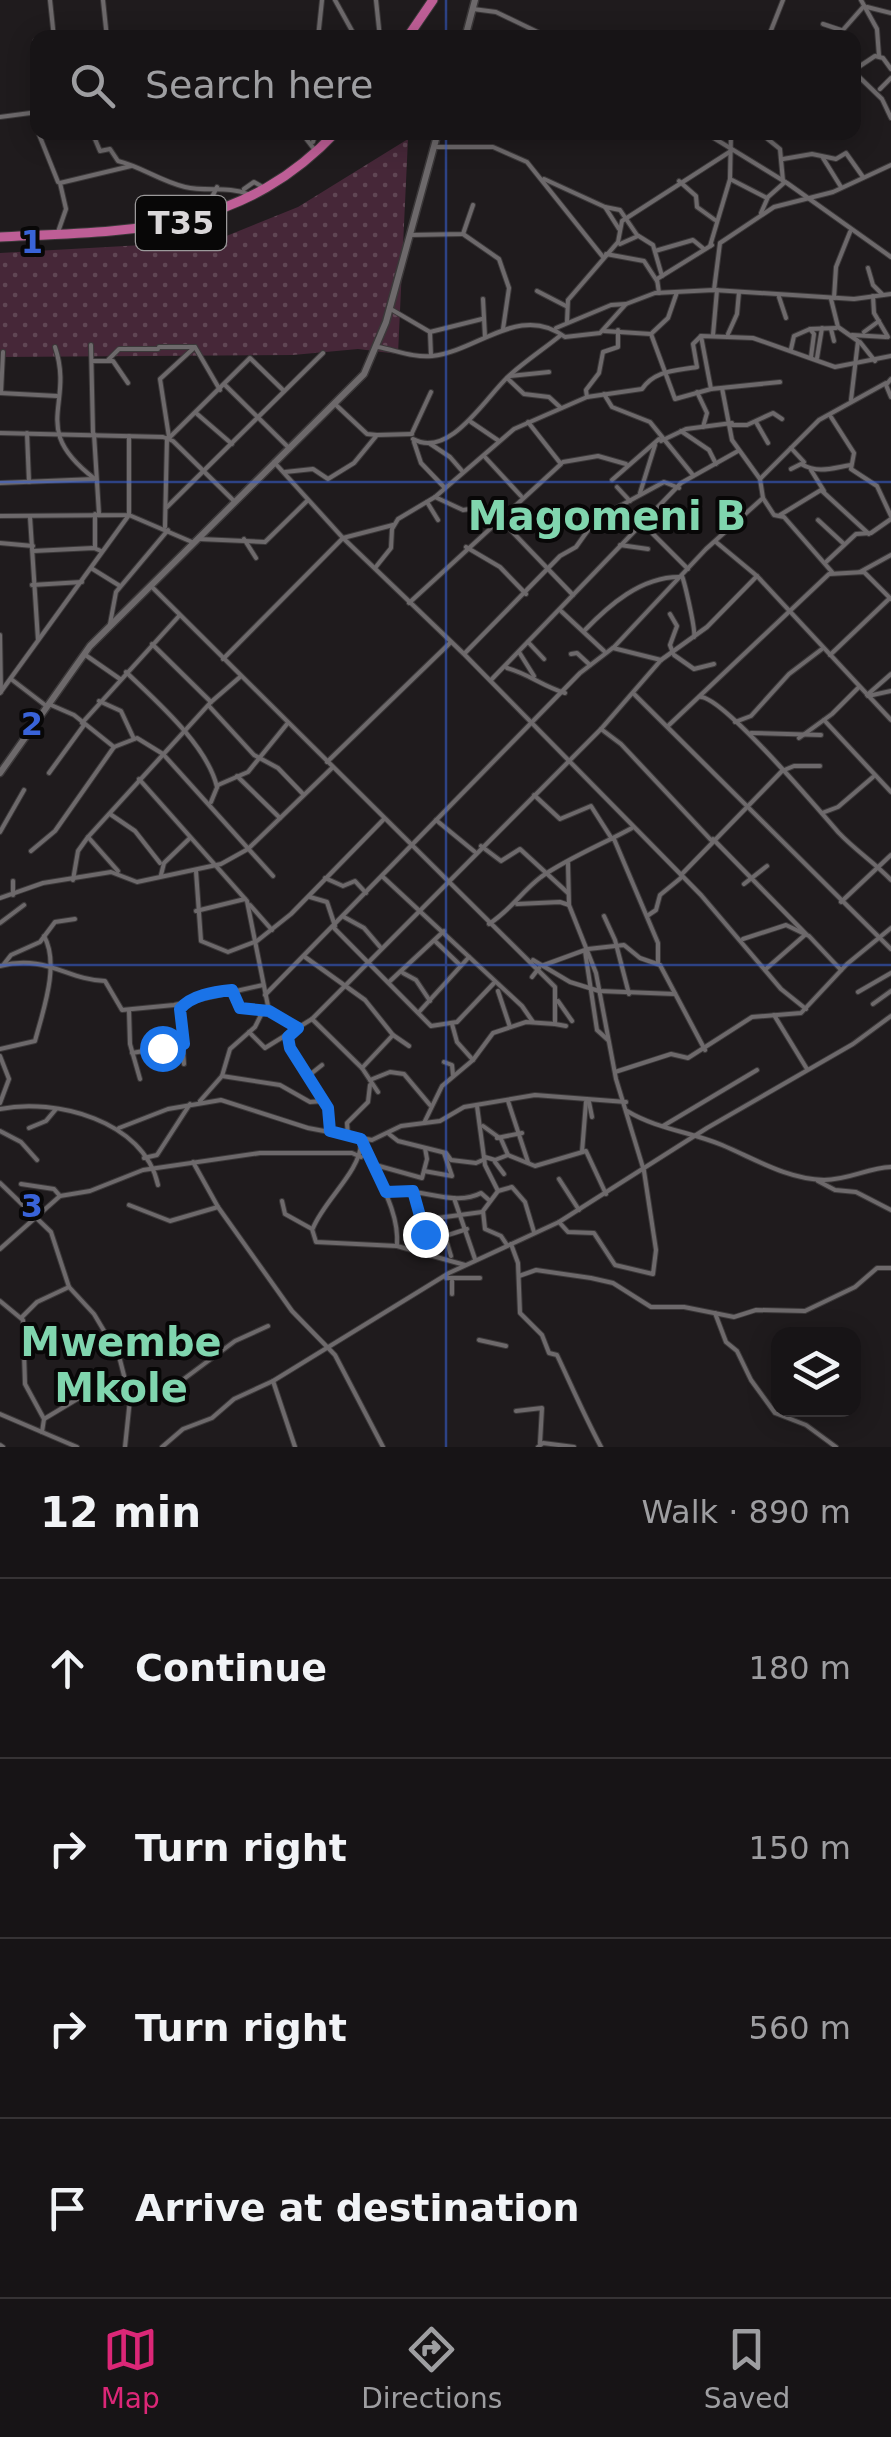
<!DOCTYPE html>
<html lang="en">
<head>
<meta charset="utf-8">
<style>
	:root { --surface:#171416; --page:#242123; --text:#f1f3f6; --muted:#9e9ea1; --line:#363335; --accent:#db2777 }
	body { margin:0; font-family:"DejaVu Sans",sans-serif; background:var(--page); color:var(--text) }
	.controls { position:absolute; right:30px; bottom:30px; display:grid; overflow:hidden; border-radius:20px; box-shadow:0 5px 25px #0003 }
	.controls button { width:90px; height:90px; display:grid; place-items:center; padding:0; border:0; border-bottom:2px solid var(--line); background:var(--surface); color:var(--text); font:50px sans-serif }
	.stop { position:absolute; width:30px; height:30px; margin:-22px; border:8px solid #1a73e8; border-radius:50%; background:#fff }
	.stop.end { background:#1a73e8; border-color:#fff; box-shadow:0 2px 10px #0008 }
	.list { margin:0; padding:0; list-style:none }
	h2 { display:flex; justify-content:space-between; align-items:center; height:130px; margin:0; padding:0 40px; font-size:42px }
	h2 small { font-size:32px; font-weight:400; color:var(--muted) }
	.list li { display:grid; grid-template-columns:65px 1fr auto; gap:30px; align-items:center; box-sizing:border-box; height:180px; padding:0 40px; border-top:2px solid var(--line) }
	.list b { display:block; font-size:38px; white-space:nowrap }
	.list em { font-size:32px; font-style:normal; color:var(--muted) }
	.icon { flex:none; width:55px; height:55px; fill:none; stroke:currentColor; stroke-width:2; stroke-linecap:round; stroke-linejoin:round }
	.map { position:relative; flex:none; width:891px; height:1447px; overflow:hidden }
	.search { position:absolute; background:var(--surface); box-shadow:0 5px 25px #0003; left:30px; right:30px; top:30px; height:110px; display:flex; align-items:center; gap:25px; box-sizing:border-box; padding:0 35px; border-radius:20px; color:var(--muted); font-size:38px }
	.sheet { height:850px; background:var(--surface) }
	nav { display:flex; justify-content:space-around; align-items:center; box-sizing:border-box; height:140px; border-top:2px solid var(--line); background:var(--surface); font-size:28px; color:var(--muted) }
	nav a { display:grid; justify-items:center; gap:5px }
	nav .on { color:var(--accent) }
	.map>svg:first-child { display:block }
	.grass { fill:url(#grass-dots) }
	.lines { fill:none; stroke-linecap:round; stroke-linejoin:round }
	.minor-casing { stroke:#3b3839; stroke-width:6 }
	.secondary-casing { stroke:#3b3839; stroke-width:9 }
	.trunk-casing { stroke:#3b3839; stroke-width:11 }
	.minor { stroke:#6d696b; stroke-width:4 }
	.secondary { stroke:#6d696b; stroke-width:6 }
	.trunk { stroke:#be5e96; stroke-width:9 }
	.route { stroke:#1a73e8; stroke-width:12 }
	.grid { fill:none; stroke:#3963d8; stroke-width:2.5; stroke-opacity:0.55 }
	.labels { text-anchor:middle; stroke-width:8; stroke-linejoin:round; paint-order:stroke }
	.shield { fill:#080707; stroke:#9b999a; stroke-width:2.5 }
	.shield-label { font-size:32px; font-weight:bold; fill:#dad7d9 }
	.quarter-label { font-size:40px; font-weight:bold; fill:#80d5ae; stroke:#080707 }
	.grid-label { font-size:32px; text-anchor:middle; font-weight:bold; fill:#3963d8; stroke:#080707; stroke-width:8; stroke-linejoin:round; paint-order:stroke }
</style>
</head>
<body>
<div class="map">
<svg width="891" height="1447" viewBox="0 0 891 1447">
	<defs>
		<pattern id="grass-dots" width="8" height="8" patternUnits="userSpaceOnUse" patternTransform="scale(2.5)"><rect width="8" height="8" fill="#462738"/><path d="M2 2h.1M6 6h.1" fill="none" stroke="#604654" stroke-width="1.8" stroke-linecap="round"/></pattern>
	</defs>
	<rect width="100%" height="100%" fill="#1f1b1d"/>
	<polygon class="grass" points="408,139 398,354 358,349 293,355 0,357 0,253 214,241 298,207"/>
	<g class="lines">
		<defs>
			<g id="minor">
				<polyline points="50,0 54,38"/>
				<polyline points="103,0 107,38"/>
				<polyline points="335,0 356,38"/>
				<polyline points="376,0 380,38"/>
				<polyline points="861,0 877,29 879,56"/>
				<polyline points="867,7 891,13"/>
				<polyline points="473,9 496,12 550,38"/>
				<polyline points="823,24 841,30 836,38"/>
				<polyline points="842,31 864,6"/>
				<polyline points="318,38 322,0"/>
				<polyline points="768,38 783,0"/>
				<polyline points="35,41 38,42"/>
				<polyline points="854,70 875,56 883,58 891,69"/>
				<polyline points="854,72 882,99 891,118"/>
				<polyline points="880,89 891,78"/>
				<polyline points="0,117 38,112"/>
				<polyline points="38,132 58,182"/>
				<path d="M92 132 100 151 110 149 118 161C142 167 160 181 185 187 206 192 228 186 248 194"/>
				<polyline points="301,132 314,149"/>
				<polyline points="704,132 787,183 891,257"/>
				<polyline points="759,132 780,149 783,181"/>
				<polyline points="313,142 316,132"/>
				<polyline points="437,147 493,147 527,162 603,257"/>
				<polyline points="823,158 841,187"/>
				<polyline points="783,159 812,154 836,159 846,153 863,177"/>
				<polyline points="544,179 605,207 619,229"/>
				<polyline points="732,180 767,198"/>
				<polyline points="679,181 696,196 697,207 715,220"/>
				<polyline points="244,189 254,182 261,186"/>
				<polyline points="605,207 620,210 637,235 653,245 662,276"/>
				<polyline points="206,209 217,187"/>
				<polyline points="761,213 768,197 785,182"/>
				<polyline points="58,232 66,209 60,183 131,166"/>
				<polyline points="463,234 499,259 509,288 503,329"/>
				<polyline points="410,235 463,234 473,205"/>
				<polyline points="620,244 638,236"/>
				<polyline points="710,246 730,179 731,132"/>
				<polyline points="655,251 693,240 704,249"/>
				<polyline points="606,254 644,261 657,281"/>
				<polyline points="868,268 873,285 883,295"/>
				<polyline points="714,290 720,243 774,207 833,192 891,165"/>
				<polyline points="537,291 566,306"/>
				<polyline points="659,293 657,279 712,245"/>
				<polyline points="873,296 874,313 888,337"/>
				<polyline points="779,297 786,318"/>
				<polyline points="834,298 836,267 850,232"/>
				<polyline points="483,299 485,337"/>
				<polyline points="831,299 838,327 858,341 851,400"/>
				<polyline points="389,308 430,332 482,319"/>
				<polyline points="567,322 568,300 618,242 622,221 731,151"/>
				<polyline points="556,328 611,305 626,304"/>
				<polyline points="810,329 814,334 811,357"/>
				<polyline points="831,329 834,341"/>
				<polyline points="604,331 651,334 675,399 711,389 780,382"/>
				<polyline points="430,332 431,356"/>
				<polyline points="864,332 879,321"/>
				<polyline points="652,333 668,318 677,292"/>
				<polyline points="728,334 737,314 739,292"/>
				<polyline points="713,335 717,290"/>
				<polyline points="852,335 886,337"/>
				<polyline points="701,336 711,389"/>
				<polyline points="860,342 875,361"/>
				<polyline points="91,345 93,433"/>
				<path d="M55 347C75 406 28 428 95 479"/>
				<polyline points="159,347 195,347 220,390"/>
				<path d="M378 347C395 350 414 358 432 356 478 351 520 303 565 337L600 333 626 304 655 293 714 290 854 299 891 294"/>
				<polyline points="791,349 794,336 810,329 836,328"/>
				<polyline points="817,358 822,328"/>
				<polyline points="108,360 119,349 158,349"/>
				<polyline points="92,361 113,361 128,383"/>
				<polyline points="510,376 549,372"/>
				<polyline points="507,378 524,394 549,397 561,408"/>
				<polyline points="891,379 886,385 891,397"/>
				<polyline points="225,385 288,447"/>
				<polyline points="722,388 732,440 760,479 763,498 774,515 784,517 832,572"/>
				<polyline points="697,392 707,413 703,427"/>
				<polyline points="0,393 57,396"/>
				<polyline points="1,393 3,352"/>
				<polyline points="604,394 612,407 650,422 693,475"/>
				<polyline points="587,397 586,390 599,373 603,352 618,347 618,330"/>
				<polyline points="336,405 367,434 377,435"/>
				<polyline points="196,413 232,444"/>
				<polyline points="831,417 854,453 851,469 877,486 891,516"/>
				<polyline points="471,422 499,441"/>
				<polyline points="756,422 768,443"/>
				<polyline points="732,425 747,425 773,413 782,419"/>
				<polyline points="681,431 709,450 716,464"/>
				<polyline points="0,433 163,437 173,441 234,501"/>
				<polyline points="27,433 29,482"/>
				<polyline points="412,433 431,392"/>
				<polyline points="94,434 99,514"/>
				<polyline points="169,437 160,379 195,347"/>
				<polyline points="169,438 250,358 284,391"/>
				<path d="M413 439C451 460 488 393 511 374 527 360 545 348 561 335"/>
				<polyline points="661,441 686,429 732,423"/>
				<polyline points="414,442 421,463 444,487"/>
				<polyline points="429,443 450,457 463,472"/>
				<polyline points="791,448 804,462"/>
				<polyline points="484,456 521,496"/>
				<polyline points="274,462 343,538 464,654 701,895 781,989 806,1009"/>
				<polyline points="563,462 598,456 626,464"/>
				<path d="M791 469 801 464C819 474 832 468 851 465"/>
				<polyline points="811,470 824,491"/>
				<polyline points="285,472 313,469 328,479 354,463 377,435 412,434"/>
				<polyline points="760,479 819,420 886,383"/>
				<polyline points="612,480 659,439"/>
				<polyline points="0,483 95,479"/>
				<polyline points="617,487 630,501"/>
				<polyline points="640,493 655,445"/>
				<polyline points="435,497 463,510 484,507 489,512"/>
				<polyline points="427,502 438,520"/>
				<polyline points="167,507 323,353"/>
				<polyline points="95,514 95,548"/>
				<polyline points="780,515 821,490 869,534"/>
				<polyline points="0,516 129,515 129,436"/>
				<polyline points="30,517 38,640"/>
				<polyline points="500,519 573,595"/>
				<polyline points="818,520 844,544"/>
				<polyline points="642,523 688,569"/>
				<polyline points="165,527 167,438"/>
				<polyline points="199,539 265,542 307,501"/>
				<polyline points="244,539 256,558"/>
				<polyline points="716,542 757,576 891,720"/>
				<polyline points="0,543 33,546"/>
				<polyline points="620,545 648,549"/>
				<polyline points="466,547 500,567 526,594"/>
				<polyline points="33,551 94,548 101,551"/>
				<polyline points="826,562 856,534 871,533 891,519"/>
				<polyline points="91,568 120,586"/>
				<path d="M375 568 391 548 392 529 398 519 435 497 514 429 587 397 642 389C655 370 675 371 697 367L693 344 701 336 753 338 835 367 891 356"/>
				<polyline points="860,572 891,555"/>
				<path d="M682 576C685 584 696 631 694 637"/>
				<polyline points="32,585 82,582"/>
				<polyline points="153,588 555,987 555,1024 526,1022 493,1033 473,1060 442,1086 424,1123"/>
				<polyline points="409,603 561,464 528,422"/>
				<polyline points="561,611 604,651"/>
				<polyline points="670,614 677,626 670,645 673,653"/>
				<polyline points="110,624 116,592 168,530"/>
				<path d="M584 631C609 605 641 577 679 577"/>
				<polyline points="0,635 1,692"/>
				<polyline points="528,642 544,659"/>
				<polyline points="152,644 211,702"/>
				<polyline points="613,648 661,660"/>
				<polyline points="519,652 534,676"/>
				<polyline points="465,653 560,556 576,547 596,519 664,482 679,488"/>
				<polyline points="84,654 120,679"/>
				<polyline points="571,654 577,653 590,665"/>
				<polyline points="674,655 694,669 714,664"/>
				<polyline points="830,655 890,598"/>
				<polyline points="223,659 343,538 393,525"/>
				<path d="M507 668C529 674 542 686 565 693"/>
				<path d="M126 672C157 702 207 745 217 787"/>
				<polyline points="11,679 45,705"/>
				<polyline points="491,680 681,483 738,451"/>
				<polyline points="0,693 129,515 192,542"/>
				<polyline points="634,694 891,949"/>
				<polyline points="867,695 891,674"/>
				<polyline points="868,696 891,691"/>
				<path d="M701 697C725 699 818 809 839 833 855 850 875 863 891 880"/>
				<polyline points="99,701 121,711 134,739"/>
				<polyline points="51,705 74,715 114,747 137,738 163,754 273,876"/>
				<polyline points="209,706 254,755 278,768 303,794"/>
				<polyline points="824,720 891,792"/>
				<polyline points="735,722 751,716 789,674 822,649"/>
				<polyline points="82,723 179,616"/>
				<polyline points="669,725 829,574 864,572 891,599"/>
				<polyline points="601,729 621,744 711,840"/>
				<polyline points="751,733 821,735"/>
				<polyline points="799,738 832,714 859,687"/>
				<polyline points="327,762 451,642"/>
				<polyline points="49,773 84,725"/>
				<polyline points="237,776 280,818"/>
				<polyline points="139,779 247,901 269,1011"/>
				<polyline points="534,795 560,819 591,806 612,839"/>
				<polyline points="211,802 218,785 248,772 287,724"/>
				<polyline points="822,813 838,807 873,777"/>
				<polyline points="110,814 135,831 160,863"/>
				<polyline points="436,820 475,852"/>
				<polyline points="0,832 24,790"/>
				<polyline points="88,837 118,871"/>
				<polyline points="614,839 658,943 658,964"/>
				<polyline points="713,839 806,934 767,968"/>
				<polyline points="481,846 501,861 520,849 568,893"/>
				<polyline points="31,851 55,831 114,747"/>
				<polyline points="568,863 569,905 596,973 616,1079 644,1171"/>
				<polyline points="196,871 201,941 228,952 257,941 291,914 384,819"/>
				<polyline points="161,875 164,863 190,838"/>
				<polyline points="681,875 782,771 794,766 820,766"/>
				<polyline points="383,877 522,1006 533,1022"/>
				<polyline points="325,878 343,886 355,881 366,893"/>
				<polyline points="73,880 78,851 88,837 211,702 240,677"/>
				<polyline points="13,881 13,895"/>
				<polyline points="744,884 767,866"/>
				<polyline points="310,897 327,902 335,926"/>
				<polyline points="0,898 43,883 111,872 137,882 221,864 248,849 332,768"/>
				<polyline points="841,902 891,855"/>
				<polyline points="517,904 560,902 569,905"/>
				<polyline points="250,905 272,930"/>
				<polyline points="196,911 245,899"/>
				<polyline points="604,916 615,940 629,994"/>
				<polyline points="647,916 656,910 660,895 682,877"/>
				<polyline points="344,917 364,928 381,948"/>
				<polyline points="0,923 24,905"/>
				<path d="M489 924C513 908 520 893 541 877 568 858 603 844 632 828"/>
				<polyline points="334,928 431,1026 457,1022 494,983"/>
				<polyline points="743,939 786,925 809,936 841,970"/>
				<polyline points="435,941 460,965"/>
				<polyline points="588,949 624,945 640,958 660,965 705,1050"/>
				<polyline points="585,951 597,1030 608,1040"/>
				<polyline points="305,957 365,1000 393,1035 409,1046"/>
				<polyline points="533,960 570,982 599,991 675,994"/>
				<polyline points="4,964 11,955 40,942 55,922 75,919"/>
				<polyline points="544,965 585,950"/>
				<path d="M0 966C46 954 67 980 105 981L122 1010 174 1005 263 985"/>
				<polyline points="403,973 416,980 430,1001"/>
				<polyline points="532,977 539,968"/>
				<polyline points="389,982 444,931"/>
				<polyline points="232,990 241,1009 269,1011 298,1028"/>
				<polyline points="498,991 510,1027"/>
				<polyline points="858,992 891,973"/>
				<polyline points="265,995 580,673 614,647 706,549 763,498"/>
				<polyline points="558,1001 572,1021"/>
				<polyline points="873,1004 891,991"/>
				<polyline points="129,1010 130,1044 140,1079"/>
				<polyline points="419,1012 469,957"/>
				<polyline points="774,1015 807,1069"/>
				<polyline points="312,1019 601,729 661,660 707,627 757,576"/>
				<polyline points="452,1024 457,1042 473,1060"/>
				<polyline points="555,1024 566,1026"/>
				<polyline points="249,1032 265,1048 312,1019 362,1068 378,1092"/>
				<path d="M287 1037C295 1073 330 1093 330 1131"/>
				<path d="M0 1049 35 1041C43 1011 60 964 44 936"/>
				<polyline points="132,1053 184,1044"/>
				<polyline points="0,1056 9,1079 0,1103"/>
				<polyline points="444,1062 452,1065 453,1075"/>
				<polyline points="184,1064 180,1009 186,1001"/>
				<polyline points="362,1068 393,1035"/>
				<polyline points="615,1072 671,1054 688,1058 752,1017 801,1013 847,964 891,928"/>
				<polyline points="222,1076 280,1085 310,1102 323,1101"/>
				<polyline points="307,1077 322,1065"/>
				<polyline points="370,1080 390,1072 404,1074 430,1105"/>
				<polyline points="200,1101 222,1076 230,1049 255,1027 262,1013"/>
				<polyline points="508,1101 528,1162"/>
				<polyline points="589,1102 592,1117"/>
				<polyline points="477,1106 485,1165 498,1191"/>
				<path d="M0 1109C55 1098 144 1120 158 1185"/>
				<path d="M627 1111C657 1129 691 1132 722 1145 755 1159 787 1179 824 1180 849 1180 867 1168 891 1167"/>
				<polyline points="483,1126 501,1139 508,1155"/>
				<polyline points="663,1126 757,1070"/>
				<polyline points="29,1128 46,1121 56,1109"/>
				<polyline points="119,1128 168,1109 221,1100 308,1128 372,1140 401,1126 440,1121 464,1107 535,1095 626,1102"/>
				<polyline points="0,1131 21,1142 37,1160"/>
				<polyline points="389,1134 398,1141 446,1153 451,1160 476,1163 485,1159"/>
				<polyline points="348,1136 347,1123 368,1102 370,1085"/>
				<polyline points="497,1138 522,1133"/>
				<path d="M361 1139C374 1174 400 1209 397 1246"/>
				<polyline points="582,1152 586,1102"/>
				<polyline points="485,1157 495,1160 508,1155 535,1166 586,1151 606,1194"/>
				<polyline points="144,1158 157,1155 190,1104"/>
				<polyline points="193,1162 218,1207 292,1311 335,1355 383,1447"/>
				<polyline points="495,1162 504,1174"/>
				<polyline points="372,1164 422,1178 427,1159 425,1148"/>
				<polyline points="424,1171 452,1176 444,1153"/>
				<polyline points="559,1179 579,1210"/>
				<polyline points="818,1181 835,1190 856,1192 891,1210"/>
				<polyline points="0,1183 51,1232 69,1287 94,1314 119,1356 130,1399 125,1447"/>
				<polyline points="21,1184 54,1189 60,1196"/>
				<polyline points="413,1191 427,1252"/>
				<path d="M386 1192C417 1185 453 1208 481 1193L490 1201"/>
				<polyline points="454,1198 475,1259"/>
				<polyline points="282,1201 285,1214 312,1229 316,1242 397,1246 465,1265"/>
				<polyline points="129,1205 170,1221 218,1207"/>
				<polyline points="423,1220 482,1212"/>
				<polyline points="559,1222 568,1232 594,1233 615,1265 653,1274 656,1250 644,1171"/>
				<path d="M313 1228C325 1199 360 1172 361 1143"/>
				<path d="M511 1244 518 1263 520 1313 542 1335 549 1353 557 1355C572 1387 584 1415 601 1447"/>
				<polyline points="507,1245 501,1236 485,1229 483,1211 498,1191 512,1187 525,1202 534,1232"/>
				<polyline points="0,1249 60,1196 90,1191 143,1170 260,1153 352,1153 361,1157"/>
				<polyline points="451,1256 445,1236 467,1229"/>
				<polyline points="519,1276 536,1270 591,1278 613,1283 651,1307 684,1307 734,1317 756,1310 805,1311 855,1287 877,1268 891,1268"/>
				<polyline points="446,1278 480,1278"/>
				<polyline points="452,1281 452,1294"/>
				<polyline points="0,1301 23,1320 25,1384 44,1419 42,1432"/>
				<polyline points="715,1313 726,1342 737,1351 751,1380 775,1413 806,1425 836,1447"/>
				<polyline points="22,1317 37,1302 69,1287"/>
				<polyline points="479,1340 506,1346"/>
				<polyline points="273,1381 295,1447"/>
				<polyline points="130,1399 169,1390 235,1341 268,1326"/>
				<polyline points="516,1411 542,1408 540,1443"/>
				<polyline points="0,1414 77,1447"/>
				<polyline points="44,1419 79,1398 127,1390"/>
				<polyline points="0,1445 3,1447"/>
				<polyline points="162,1447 183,1429 212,1418 234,1399 273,1381 449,1273 559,1222 707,1128 853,1044 891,1016"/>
				<polyline points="538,1447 543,1443 574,1447"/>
			</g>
			<g id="secondary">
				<polyline points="465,38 475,0"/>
				<polyline points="0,773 90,646 364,374 386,322 438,132"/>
			</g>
			<g id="trunk">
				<polyline points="407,38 433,0"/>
				<path d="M0 237C129 231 240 234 336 132"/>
			</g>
		</defs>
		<use href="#minor" class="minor-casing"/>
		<use href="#secondary" class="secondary-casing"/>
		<use href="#trunk" class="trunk-casing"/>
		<use href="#minor" class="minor"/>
		<use href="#secondary" class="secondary"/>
		<use href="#trunk" class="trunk"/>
	</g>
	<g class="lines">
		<path class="route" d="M162 1048 184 1044 180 1009C191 995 214 992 232 990L240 1008 269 1011 298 1028 288 1037 290 1048 328 1108 330 1131 361 1139 386 1192 413 1191 425 1234"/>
	</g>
	<path class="grid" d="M446 0V38M446 132V1447M0 482H891M0 965H891"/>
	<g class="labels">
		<rect class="shield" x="136" y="196" width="90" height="54" rx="8"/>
		<g class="shield-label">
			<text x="181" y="234">T35</text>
		</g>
		<g class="quarter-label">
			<text x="607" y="530">Magomeni B</text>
			<text x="121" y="1356">Mwembe<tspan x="121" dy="46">Mkole</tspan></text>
		</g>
	</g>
	<g class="grid-label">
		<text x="32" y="253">1</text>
		<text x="32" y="735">2</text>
		<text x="32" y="1217">3</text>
	</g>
</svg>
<div class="controls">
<button><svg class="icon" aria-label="layers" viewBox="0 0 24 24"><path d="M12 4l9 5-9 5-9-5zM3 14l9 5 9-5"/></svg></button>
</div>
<div class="stop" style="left:162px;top:1048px"></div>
<div class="stop end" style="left:425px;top:1234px"></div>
<div class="search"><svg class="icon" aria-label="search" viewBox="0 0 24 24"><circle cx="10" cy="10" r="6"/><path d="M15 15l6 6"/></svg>Search here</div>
</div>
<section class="sheet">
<h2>12 min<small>Walk · 890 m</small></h2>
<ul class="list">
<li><svg class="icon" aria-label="ahead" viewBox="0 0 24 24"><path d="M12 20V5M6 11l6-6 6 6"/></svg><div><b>Continue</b></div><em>180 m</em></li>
<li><svg class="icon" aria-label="right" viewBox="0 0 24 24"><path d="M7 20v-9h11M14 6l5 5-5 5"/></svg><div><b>Turn right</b></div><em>150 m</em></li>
<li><svg class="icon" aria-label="right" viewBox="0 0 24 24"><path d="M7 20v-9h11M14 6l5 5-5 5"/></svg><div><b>Turn right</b></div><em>560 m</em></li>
<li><svg class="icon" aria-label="arrive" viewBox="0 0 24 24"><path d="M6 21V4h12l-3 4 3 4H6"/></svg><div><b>Arrive at destination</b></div></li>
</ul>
</section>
<nav>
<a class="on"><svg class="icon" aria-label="map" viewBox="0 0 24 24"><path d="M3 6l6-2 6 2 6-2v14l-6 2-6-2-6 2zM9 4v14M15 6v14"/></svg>Map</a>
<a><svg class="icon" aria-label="directions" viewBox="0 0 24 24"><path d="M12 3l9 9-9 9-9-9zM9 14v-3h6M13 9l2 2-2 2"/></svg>Directions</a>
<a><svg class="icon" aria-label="saved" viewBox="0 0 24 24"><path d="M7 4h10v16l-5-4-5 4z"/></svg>Saved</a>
</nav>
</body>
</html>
